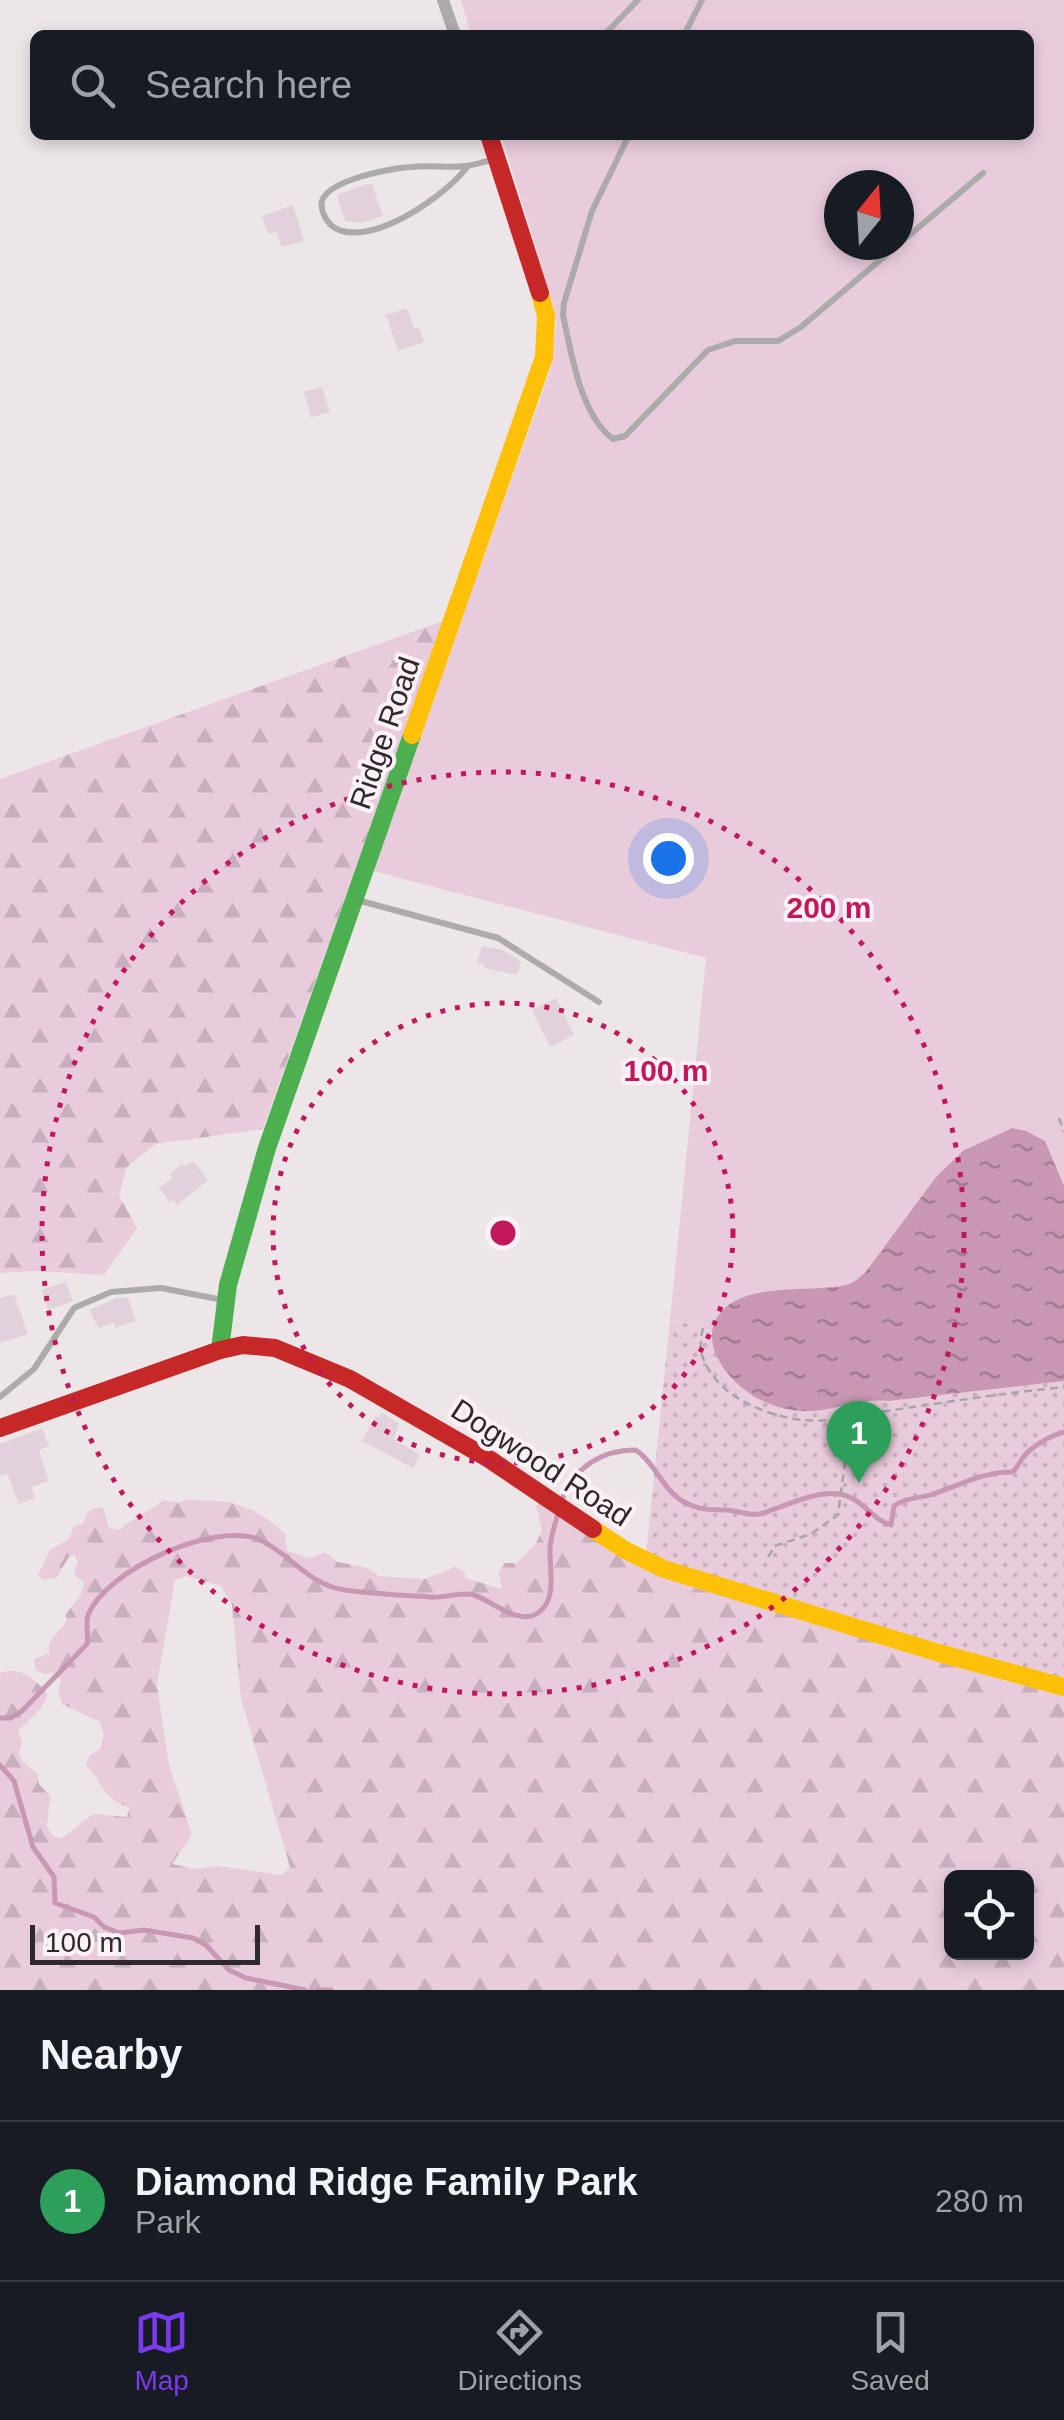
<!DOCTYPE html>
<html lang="en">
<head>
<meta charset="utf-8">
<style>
	:root { --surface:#171b24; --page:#20242c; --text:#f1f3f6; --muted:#9ea1a6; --line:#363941; --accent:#7c3aed }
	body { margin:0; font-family:Arial,sans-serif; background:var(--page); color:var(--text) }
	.controls { position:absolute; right:30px; bottom:30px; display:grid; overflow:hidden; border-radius:15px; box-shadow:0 5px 15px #0003 }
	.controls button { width:90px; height:90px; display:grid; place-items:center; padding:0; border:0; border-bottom:2px solid var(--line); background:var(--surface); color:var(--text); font:50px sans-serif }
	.compass { position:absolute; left:824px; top:170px; width:90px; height:90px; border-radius:50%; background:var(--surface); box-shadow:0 5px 15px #0003; rotate:18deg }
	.scale { position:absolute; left:30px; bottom:25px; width:230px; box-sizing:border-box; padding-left:10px; border:5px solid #2e2a2c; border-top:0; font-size:28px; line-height:35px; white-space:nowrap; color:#2e2a2c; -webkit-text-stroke:8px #fcf1f7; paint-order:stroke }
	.you { position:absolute; left:668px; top:858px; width:35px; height:35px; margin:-25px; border:8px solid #fff; border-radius:50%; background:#1a73e8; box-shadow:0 0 0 15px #1a73e833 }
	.badge { display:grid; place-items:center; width:65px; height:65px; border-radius:50%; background:var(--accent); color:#fff; font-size:32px; font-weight:700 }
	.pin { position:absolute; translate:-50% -82px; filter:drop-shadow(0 2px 5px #0008) }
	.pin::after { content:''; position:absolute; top:52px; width:35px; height:30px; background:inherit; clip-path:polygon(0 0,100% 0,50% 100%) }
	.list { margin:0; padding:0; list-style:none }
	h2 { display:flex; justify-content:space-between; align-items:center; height:130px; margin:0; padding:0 40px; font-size:42px }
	h2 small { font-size:32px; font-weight:400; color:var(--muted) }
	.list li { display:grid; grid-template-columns:65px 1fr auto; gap:30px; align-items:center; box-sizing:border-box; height:160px; padding:0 40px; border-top:2px solid var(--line) }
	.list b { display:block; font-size:38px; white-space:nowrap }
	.list p { margin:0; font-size:32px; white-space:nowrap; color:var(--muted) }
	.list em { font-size:32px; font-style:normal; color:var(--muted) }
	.icon { flex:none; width:55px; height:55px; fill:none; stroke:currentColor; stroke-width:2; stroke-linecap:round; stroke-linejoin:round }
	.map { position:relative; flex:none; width:1064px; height:1990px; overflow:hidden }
	.search { position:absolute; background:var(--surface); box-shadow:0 5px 15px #0003; left:30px; right:30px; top:30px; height:110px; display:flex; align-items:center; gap:25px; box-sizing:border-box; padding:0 35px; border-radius:15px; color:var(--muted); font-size:38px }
	.sheet { height:290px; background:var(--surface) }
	nav { display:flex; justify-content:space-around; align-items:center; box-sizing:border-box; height:140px; border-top:2px solid var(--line); background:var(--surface); font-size:28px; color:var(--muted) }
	nav a { display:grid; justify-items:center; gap:5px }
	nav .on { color:var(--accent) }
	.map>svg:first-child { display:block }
	.grass { fill:#e9ccdc; fill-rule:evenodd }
	.forest { fill:url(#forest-firs); fill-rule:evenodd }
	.park { fill:url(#park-dots) }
	.water { fill:url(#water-ripples) }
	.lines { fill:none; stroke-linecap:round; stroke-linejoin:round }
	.stream { stroke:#c897b3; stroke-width:5 }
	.building { fill:#e2d1db }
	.path { stroke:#a8a5a7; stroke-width:2.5; stroke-dasharray:8 5; stroke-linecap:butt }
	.lane { stroke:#adaaac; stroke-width:6 }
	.street { stroke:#adaaac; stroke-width:12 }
	.fast { stroke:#4caf50; stroke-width:18 }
	.slow { stroke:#ffc107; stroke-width:18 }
	.jam { stroke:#c62828; stroke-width:18 }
	.ring { fill:none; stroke:#c2185b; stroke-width:5; stroke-dasharray:5 10 }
	.labels { text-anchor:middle; stroke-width:8; stroke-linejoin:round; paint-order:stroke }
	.street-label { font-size:30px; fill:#2e2a2c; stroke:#fcf1f7 }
	.centre { fill:#c2185b; stroke:#fcf1f7; stroke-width:5 }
	.ring-label { font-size:30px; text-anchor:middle; font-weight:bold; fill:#c2185b; stroke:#fcf1f7; stroke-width:8; stroke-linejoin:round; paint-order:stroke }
</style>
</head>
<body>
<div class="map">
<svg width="1064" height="1990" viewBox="0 0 1064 1990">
	<defs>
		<pattern id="forest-firs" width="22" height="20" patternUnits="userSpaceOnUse" patternTransform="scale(2.5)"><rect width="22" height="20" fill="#e9ccdc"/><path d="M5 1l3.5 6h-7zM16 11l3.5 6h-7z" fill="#c8afbd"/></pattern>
		<pattern id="park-dots" width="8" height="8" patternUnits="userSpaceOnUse" patternTransform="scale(2.5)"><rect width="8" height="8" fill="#e9ccdc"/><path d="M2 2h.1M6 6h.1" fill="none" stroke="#c8afbd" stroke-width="1.8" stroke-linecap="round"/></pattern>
		<pattern id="water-ripples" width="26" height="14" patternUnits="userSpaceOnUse" patternTransform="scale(2.5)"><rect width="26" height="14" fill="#c897b3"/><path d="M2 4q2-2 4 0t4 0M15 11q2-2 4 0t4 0" fill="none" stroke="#a37b92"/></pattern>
	</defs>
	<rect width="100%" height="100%" fill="#ece6e9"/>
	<path class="grass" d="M461 0H1064V1381L711 1338 712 1330 670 1320 706 958 373 871 551 368 556 325 553 303 501 135H1029V35H471ZM839 185H899V245H839Z"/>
	<g class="forest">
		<polygon points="443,621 263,1129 156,1144 127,1167 119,1195 137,1228 104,1275 36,1271 0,1273 0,779"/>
		<path d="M187 1499C199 1502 209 1500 220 1501 243 1503 270 1518 285 1534L287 1551 310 1558 325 1552 338 1562 368 1568 379 1576 425 1579 455 1567 465 1572V1578L502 1589 499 1572 505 1563H517L536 1543 542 1530 536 1506 539 1502 626 1558 695 1588 1064 1694V1990H0V1673C20 1665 37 1680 48 1695L41 1708 18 1731 22 1742 19 1753 23 1762 37 1773 39 1784 50 1796 47 1827 54 1837 62 1838 93 1814 127 1817 129 1808C100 1796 104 1784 86 1765L89 1756 100 1749 104 1736 100 1722 62 1704 58 1691 61 1680 54 1673 45 1674 36 1670 34 1659 49 1653V1643L66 1622V1614L80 1596 84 1582 76 1577 74 1570 78 1563 75 1556 70 1555 57 1577 43 1580 38 1575 50 1550 69 1539 73 1528 84 1522C87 1512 92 1507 103 1507L109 1528 120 1530C133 1517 149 1513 163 1500L180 1503ZM186 1576 221 1586 232 1605 241 1699 290 1867 282 1875 217 1866 194 1869 172 1864 192 1835 169 1765 157 1685 175 1580ZM952 1878H1026V1952H952Z"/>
	</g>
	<polygon class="park" points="670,1320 712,1330 711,1338 828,1409 872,1399 889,1401 1064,1381 1064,1679 704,1577 646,1554"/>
	<path class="water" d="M1012 1128 1026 1131 1045 1141 1064 1186V1381L889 1401C867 1399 850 1404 828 1409 790 1417 749 1402 725 1370 716 1358 709 1342 713 1327 728 1278 809 1294 846 1285 854 1283 858 1278 865 1273L936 1177 963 1151Z"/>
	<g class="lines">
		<g class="stream">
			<path d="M562 1500C574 1467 602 1450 636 1450 655 1463 661 1487 682 1501 698 1510 709 1510 726 1510 740 1511 751 1517 764 1513 787 1505 815 1491 839 1494 862 1497 870 1519 891 1525L894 1506C906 1497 919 1499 933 1494 961 1485 982 1472 1012 1472 1017 1469 1019 1463 1022 1459 1030 1447 1050 1436 1064 1432"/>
			<path d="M0 1718H11L22 1711 87 1644C89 1634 85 1624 88 1615 106 1570 215 1520 260 1540 291 1554 308 1585 345 1590 372 1594 401 1595 429 1597 444 1599 459 1591 474 1595 493 1601 518 1626 538 1613 558 1600 549 1568 550 1548 551 1535 555 1523 559 1511"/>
			<polyline points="0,1765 14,1781 33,1847 54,1877 55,1903 94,1917 104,1927 119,1933 144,1930 193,1938 206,1945 229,1970 246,1978 305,1990"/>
			<polyline points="318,1990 331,1990"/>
		</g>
	</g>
	<g class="building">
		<polygon points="367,184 372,184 383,216 361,223 345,221 337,195"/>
		<polygon points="293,205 304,241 282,247 277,232 268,234 262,216"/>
		<polygon points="407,308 414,328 419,327 424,342 398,351 386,315"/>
		<polygon points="322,387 330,412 311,417 304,392"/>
		<polygon points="482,946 503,950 521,961 517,975 484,968 484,965 477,963"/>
		<polygon points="556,998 574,1035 550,1047 532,1010"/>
		<polygon points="193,1161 208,1180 177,1205 173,1200 170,1202 159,1188 173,1178 170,1174 182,1164 185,1167"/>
		<polygon points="66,1282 73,1301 48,1310 41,1290"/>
		<polygon points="14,1294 28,1334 0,1343 0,1298"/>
		<polygon points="117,1298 128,1298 136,1321 115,1328 114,1323 99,1328 89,1310"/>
		<polygon points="382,1413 399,1423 394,1439 420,1455 413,1468 362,1441 376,1416 379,1418"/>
		<polygon points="42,1428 49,1446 39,1450 49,1481 31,1487 35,1498 19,1504 7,1473 0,1476 0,1444"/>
	</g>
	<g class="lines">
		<g class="path">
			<polyline points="1059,1118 1064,1132"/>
			<path d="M703 1328C698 1349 701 1360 714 1377 733 1402 772 1417 803 1420 831 1423 860 1415 887 1411 946 1402 1005 1393 1064 1387"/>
			<polyline points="768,1557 775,1546 811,1534 838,1515 845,1462 840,1419"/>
		</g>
		<g class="lane">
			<polyline points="604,35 638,0"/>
			<polyline points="684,35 702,0"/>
			<path d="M629 135 592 211 564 303 563 315C571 353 581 416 613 439L625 436 708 350 735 341H778L801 327 898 245"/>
			<path d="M468 166C446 195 381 241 342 231 331 228 325 220 322 209 314 182 390 168 411 167 429 165 447 168 465 166 475 165 486 161 495 159"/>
			<polyline points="899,244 983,173"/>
			<polyline points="357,900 498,938 599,1002"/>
			<polyline points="0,1397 34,1369 74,1308 111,1292 161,1288 223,1300"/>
		</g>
		<polyline class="street" points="443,0 455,35"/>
		<polyline class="fast" points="220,1350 228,1285 267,1148 412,735"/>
		<g class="slow">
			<polyline points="412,735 544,357 546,316 540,293"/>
			<polyline points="593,1529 625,1550 664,1569 939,1653 1064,1687"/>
		</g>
		<g class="jam">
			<polyline points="489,135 540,293"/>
			<polyline points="0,1428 220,1350 243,1345 275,1348 350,1379 489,1459 593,1529"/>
		</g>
	</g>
	<g class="ring">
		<circle cx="503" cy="1233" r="230"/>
		<circle cx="503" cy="1233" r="461"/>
	</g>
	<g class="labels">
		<g class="street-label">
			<text transform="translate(385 733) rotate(-71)" y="10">Ridge Road</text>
			<text transform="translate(541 1463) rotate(33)" y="10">Dogwood Road</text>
		</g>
	</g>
	<circle cx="503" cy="1233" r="15" class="centre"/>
	<g class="ring-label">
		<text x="829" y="918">200 m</text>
		<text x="666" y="1081">100 m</text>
	</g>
</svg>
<div class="controls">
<button><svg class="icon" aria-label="locate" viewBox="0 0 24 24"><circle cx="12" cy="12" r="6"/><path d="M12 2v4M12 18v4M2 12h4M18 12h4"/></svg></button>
</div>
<svg class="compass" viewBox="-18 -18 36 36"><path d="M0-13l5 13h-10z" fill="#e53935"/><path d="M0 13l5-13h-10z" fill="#9ea1a6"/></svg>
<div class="scale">100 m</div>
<div class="you"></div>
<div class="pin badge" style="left:859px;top:1483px;background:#2e9e5b">1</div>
<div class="search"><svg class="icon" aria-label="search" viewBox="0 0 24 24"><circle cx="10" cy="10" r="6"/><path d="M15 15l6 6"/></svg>Search here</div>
</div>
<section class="sheet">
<h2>Nearby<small></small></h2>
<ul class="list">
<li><span class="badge" style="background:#2e9e5b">1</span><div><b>Diamond Ridge Family Park</b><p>Park</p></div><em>280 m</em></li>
</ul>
</section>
<nav>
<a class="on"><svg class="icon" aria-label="map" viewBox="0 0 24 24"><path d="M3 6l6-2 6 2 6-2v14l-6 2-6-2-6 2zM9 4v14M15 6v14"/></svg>Map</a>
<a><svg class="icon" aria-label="directions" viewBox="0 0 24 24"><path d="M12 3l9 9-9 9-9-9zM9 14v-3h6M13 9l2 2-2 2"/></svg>Directions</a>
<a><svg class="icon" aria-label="saved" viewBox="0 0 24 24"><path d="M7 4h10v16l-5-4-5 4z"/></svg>Saved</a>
</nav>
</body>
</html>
